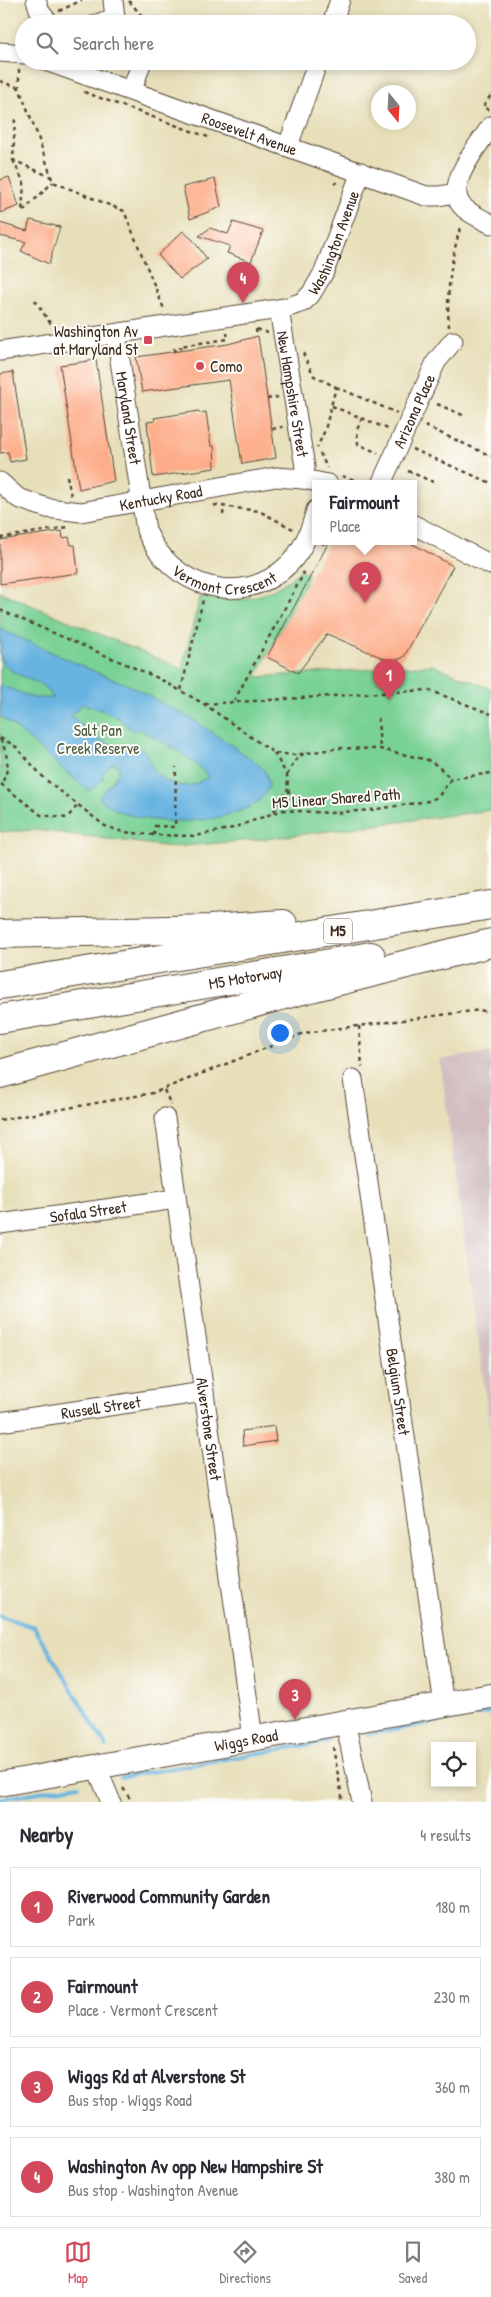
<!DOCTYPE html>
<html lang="en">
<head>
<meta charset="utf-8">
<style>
	:root { --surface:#fff; --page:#f2f2f3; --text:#2b2b33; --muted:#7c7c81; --line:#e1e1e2; --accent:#d1495b }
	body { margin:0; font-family:"Patrick Hand",sans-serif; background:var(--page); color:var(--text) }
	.controls { position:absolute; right:15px; bottom:15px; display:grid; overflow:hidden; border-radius:0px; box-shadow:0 2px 8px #0003 }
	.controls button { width:45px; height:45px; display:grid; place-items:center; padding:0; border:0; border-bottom:1px solid var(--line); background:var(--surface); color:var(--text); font:25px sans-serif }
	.compass { position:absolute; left:371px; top:85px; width:45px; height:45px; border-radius:50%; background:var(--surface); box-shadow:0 2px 8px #0003; rotate:162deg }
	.you { position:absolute; left:279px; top:1032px; width:18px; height:18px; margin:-12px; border:4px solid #fff; border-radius:50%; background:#1a73e8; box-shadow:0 0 0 8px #1a73e833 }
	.badge { display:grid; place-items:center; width:32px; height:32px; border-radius:50%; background:var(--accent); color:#fff; font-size:16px; font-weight:700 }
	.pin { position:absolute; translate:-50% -41px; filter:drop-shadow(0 1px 2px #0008) }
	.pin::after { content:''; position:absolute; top:26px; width:18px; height:15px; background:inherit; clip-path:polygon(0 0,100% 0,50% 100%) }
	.popup { position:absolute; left:312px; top:480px; width:105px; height:65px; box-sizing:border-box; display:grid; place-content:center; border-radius:0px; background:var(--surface); filter:drop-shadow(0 1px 4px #0005); font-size:16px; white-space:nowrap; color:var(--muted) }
	.popup b { font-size:19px; color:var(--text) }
	.popup::after { content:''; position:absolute; left:50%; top:100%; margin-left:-10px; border:10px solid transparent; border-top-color:var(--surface) }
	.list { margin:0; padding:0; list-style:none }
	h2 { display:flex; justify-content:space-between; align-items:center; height:65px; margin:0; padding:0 20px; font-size:21px }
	h2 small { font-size:16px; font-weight:400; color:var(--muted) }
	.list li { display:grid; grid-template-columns:32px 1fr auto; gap:15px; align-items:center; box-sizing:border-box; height:80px; margin:0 10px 10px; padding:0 10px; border:1px solid var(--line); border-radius:0px }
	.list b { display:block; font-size:19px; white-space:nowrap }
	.list p { margin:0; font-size:16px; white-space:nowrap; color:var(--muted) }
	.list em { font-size:16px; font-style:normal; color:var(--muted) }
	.icon { flex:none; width:28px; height:28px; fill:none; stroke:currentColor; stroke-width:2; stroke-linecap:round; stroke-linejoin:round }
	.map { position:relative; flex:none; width:491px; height:1802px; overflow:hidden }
	.search { position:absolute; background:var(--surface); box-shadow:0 2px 8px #0003; left:15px; right:15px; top:15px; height:55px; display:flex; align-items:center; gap:12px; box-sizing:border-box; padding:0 18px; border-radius:28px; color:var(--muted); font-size:19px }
	.sheet { height:425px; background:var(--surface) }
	nav { display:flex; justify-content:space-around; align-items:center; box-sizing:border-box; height:70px; border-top:1px solid var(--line); background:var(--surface); font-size:14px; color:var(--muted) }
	nav a { display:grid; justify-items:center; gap:2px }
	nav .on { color:var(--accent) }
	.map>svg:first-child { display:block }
	.industrial { fill:#d2bec1 }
	.green { fill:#79d195; stroke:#5a7e5a }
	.water { fill:#67b4e1; stroke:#516f80; fill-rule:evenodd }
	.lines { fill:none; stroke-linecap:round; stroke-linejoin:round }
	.stream { stroke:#67b4e1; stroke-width:4 }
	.building { fill:#fdad8a }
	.minor-casing { stroke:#554535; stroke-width:21 }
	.major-casing { stroke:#554535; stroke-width:26 }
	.highway-casing { stroke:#554535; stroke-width:30 }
	.path { stroke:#554535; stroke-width:2.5; stroke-dasharray:4 4; stroke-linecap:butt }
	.minor { stroke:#fff; stroke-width:19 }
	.major { stroke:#fff; stroke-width:24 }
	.highway { stroke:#fff; stroke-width:28 }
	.poi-dot { fill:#d1495b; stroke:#fdfcf7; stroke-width:2 }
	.labels { text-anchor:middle; stroke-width:4; stroke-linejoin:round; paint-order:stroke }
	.shield { fill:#fdfcf7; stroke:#75695f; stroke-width:1 }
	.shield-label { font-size:15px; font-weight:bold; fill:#3b2a1e }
	.street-label { font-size:16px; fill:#3b2a1e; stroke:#fdfcf7 }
	.poi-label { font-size:16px; fill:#3b2a1e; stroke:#fdfcf7; text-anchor:end }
	.park-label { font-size:16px; fill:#4e5c42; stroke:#fdfcf7 }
</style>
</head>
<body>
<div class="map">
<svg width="491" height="1802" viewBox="0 0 491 1802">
	<rect width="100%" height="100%" fill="#fdfcf7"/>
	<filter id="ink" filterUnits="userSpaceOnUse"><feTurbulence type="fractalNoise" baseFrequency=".02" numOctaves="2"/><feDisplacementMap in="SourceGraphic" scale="10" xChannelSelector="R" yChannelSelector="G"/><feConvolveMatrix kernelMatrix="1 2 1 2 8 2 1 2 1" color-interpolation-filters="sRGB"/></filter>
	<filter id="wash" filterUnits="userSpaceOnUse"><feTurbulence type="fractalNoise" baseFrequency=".0096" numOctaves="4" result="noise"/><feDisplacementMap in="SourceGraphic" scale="20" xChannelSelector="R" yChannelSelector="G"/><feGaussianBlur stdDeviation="1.12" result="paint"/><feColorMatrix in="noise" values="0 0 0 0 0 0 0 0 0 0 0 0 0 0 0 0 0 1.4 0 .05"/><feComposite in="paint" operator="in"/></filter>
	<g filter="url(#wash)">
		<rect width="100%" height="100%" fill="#e7dfb9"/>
		<polygon class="industrial" points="491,1051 491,1436 440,1060"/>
		<path class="green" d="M300 570 309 575 256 677 433 665 491 689V810L265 839 172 847 36 830 0 832V592L182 669 200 597C237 604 273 598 300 570Z"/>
		<path class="water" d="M0 629 98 673 131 686 197 722 253 760 266 772 269 786C267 790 264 796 261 799 233 825 148 828 115 809 109 806 104 802 99 798 106 787 117 779 120 767L113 763 104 771 102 780 90 791C58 768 32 739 0 716V685L34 698H54L42 685 15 673 3 664 0 654ZM83 704C103 710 119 715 132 731L139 729C162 742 192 756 208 777 204 779 199 782 195 784 181 790 158 780 152 767 149 760 148 752 141 748 131 743 120 746 110 744 96 742 81 724 71 715Z"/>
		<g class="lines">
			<g class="stream">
				<polyline points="0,1616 34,1627 106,1746"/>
				<polyline points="368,1734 491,1712"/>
				<polyline points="121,1777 329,1741"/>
				<polyline points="0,1799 79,1785"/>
			</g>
		</g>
		<g id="blocks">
			<g class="building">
				<polygon points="9,177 19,206 0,213 0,180"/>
				<polygon points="215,179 221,207 190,219 183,187"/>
				<polygon points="30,220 60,227 49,264 21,251 26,242 0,236 0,223 27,231"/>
				<polygon points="233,222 263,231 251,262 227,253 230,246 199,236 210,228 228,234"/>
				<polygon points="183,231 193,240 207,259 180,279 158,255"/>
				<polygon points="258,336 276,458 242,464 229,380 142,392 136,357 228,344"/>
				<polygon points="96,360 114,481 79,489 60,365"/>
				<polygon points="13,372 26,459 10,462 8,452 0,453 0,374"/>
				<polygon points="199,411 199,413 206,412 211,446 214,446 215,468 153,477 147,422 155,421 154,418"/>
				<polygon points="62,531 63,538 69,537 71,545 75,545 78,573 0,584 0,540"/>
				<polygon points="329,542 409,542 453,566 404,657 392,662 327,634 298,673 267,657"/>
				<polygon points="274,1426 276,1441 243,1446 242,1431"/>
			</g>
		</g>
	</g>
	<g filter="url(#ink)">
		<use href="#blocks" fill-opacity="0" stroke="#554535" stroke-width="1"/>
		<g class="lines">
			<defs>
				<g id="minor">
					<polyline points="36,0 40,12 50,24"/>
					<polyline points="97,24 115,18 113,0"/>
					<polyline points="332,24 340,0"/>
					<polyline points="0,52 24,54"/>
					<path id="s1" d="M46 61 426 196H439L455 193"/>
					<polyline points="132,90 142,61"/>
					<path d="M491 126C479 145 441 188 464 208 472 215 482 219 491 224"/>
					<polyline points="288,146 318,61"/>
					<path id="s2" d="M279 309 305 467 303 479"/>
					<path id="s3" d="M116 334 146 530C169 586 242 611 289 564 304 549 311 530 316 510"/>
					<path id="s4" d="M0 351 285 308 303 302 311 294 324 272 361 172"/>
					<path id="s5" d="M0 482 18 498 47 508 81 512 276 477 303 479 328 484"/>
					<path id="s6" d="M381 484 436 362 453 341"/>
					<polyline points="414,525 491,565"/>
					<path id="s7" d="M353 1079 444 1705"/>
					<path id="s8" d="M165 1118 253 1738"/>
					<path id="s9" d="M0 1224 176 1199"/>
					<path id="s10" d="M0 1422 204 1392"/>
					<polyline points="345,1721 362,1802"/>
					<polyline points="96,1766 111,1802"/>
				</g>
				<g id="major">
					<path id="s11" d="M0 1784 491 1696"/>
				</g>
				<g id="highway">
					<polyline points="0,934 210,929 283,924"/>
					<polyline points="0,985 491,905"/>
					<path id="s12" d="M0 1019 371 956"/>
					<polyline points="0,1074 295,992 491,943"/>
				</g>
			</defs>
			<use href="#minor" class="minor-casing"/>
			<use href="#major" class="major-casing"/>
			<use href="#highway" class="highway-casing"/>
			<g class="path">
				<polyline points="129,1 149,24"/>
				<polyline points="59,11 82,0"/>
				<polyline points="19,69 19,88 36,131 53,182 124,211 164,309"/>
				<polyline points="0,81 19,88"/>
				<polyline points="84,92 208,137"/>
				<polyline points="489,110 483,107 491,95"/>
				<polyline points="15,119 13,160 51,177"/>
				<polyline points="13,160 24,183 22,212 53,182"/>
				<polyline points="334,184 340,181"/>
				<polyline points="35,300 52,326"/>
				<path d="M449 327C446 292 451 259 461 225"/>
				<polyline points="256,329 257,336"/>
				<polyline points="257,329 268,333"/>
				<polyline points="175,352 174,349 181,348 180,346 228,339 227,333"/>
				<polyline points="303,353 314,376 336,387 325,430 317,448"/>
				<polyline points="336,387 397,413"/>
				<polyline points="267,399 278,397"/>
				<polyline points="437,404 465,416"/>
				<polyline points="332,406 388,429"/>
				<polyline points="362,418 357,430 358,444 378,453"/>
				<polyline points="425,426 491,456"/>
				<polyline points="272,429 283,427"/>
				<polyline points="412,449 491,483"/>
				<polyline points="320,453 327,468"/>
				<polyline points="408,471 433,482"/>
				<polyline points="67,476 71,496"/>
				<polyline points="342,476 368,484"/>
				<polyline points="214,505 259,511 293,529"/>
				<polyline points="223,515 224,506"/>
				<polyline points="0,538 68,527"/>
				<polyline points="321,542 327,546"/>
				<polyline points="0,610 158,678 204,704 274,753 295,755 339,748 380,749 428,760 438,766 451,779"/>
				<polyline points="181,690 203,600"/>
				<polyline points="234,701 304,573 301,572"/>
				<polyline points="205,704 429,690 491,714"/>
				<polyline points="378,718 380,749"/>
				<polyline points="0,738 14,745 45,779 105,826 123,832 154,835 196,836 233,828 282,810 330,813 371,810 428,801 438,797 451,779 491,773"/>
				<path d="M0 739C8 754 11 769 1 784"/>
				<polyline points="274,753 287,775 288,789 291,797 301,809"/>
				<polyline points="287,775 295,761 303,754"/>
				<polyline points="1,784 41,815 67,818 77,806"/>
				<polyline points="274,811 288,789"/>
				<polyline points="154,835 155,826 175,827 176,767"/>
				<polyline points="359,1026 362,1067"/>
				<polyline points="164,1090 171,1105"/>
				<polyline points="0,1120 153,1093 304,1033 480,1010 491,1013"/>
				<polyline points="333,1747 343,1802"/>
				<polyline points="123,1788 132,1802"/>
			</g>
			<use href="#minor" class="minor"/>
			<use href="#major" class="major"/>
			<use href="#highway" class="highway"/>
		</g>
	</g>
	<g class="poi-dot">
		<rect x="143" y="335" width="10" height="10" rx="2.5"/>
		<circle cx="200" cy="366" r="5"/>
	</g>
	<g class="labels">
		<rect class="shield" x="324" y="918.5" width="28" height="25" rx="4"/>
		<g class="shield-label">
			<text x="338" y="936">M5</text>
		</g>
		<g class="street-label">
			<text dy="6" stroke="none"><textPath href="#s1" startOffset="216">Roosevelt Avenue</textPath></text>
			<text dy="6" stroke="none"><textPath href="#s4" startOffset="375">Washington Avenue</textPath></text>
			<text dy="6" stroke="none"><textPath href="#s2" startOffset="86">New Hampshire Street</textPath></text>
			<text dy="6" stroke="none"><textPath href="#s6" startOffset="80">Arizona Place</textPath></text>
			<text dy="6" stroke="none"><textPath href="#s3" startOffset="85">Maryland Street</textPath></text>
			<text dy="6" stroke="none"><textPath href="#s5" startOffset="170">Kentucky Road</textPath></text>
			<text dy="6" stroke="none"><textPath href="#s3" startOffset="300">Vermont Crescent</textPath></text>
			<text transform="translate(336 798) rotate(-4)" y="6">M5 Linear Shared Path</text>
			<text dy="6" stroke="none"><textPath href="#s12" startOffset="249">M5 Motorway</textPath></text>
			<text dy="6" stroke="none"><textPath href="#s9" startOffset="89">Sofala Street</textPath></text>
			<text dy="6" stroke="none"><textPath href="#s7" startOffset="316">Belgium Street</textPath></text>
			<text dy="6" stroke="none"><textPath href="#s10" startOffset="102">Russell Street</textPath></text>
			<text dy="6" stroke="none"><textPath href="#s8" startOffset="314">Alverstone Street</textPath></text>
			<text dy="6" stroke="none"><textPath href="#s11" startOffset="250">Wiggs Road</textPath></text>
		</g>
		<g class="poi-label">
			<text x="138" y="337">Washington Av<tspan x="138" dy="18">at Maryland St</tspan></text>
			<text x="210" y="372" text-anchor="start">Como</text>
		</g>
		<g class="park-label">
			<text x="98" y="736">Salt Pan<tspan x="98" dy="18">Creek Reserve</tspan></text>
		</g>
	</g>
</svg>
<div class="controls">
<button><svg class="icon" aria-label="locate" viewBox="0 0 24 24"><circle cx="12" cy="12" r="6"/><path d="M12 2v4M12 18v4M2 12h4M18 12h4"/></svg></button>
</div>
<svg class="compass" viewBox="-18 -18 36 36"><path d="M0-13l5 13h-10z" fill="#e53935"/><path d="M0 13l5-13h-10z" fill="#7c7c81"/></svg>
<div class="you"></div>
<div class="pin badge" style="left:389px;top:700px">1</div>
<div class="pin badge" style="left:365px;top:603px">2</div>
<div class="popup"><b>Fairmount</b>Place</div>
<div class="pin badge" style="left:295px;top:1720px">3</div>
<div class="pin badge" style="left:243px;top:303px">4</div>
<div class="search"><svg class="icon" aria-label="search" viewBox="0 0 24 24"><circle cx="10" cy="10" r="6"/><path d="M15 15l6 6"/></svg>Search here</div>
</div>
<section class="sheet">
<h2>Nearby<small>4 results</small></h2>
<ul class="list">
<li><span class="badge">1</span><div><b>Riverwood Community Garden</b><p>Park</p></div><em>180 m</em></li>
<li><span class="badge">2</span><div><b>Fairmount</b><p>Place · Vermont Crescent</p></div><em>230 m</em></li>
<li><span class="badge">3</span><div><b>Wiggs Rd at Alverstone St</b><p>Bus stop · Wiggs Road</p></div><em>360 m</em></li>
<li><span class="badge">4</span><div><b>Washington Av opp New Hampshire St</b><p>Bus stop · Washington Avenue</p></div><em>380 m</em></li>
</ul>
</section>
<nav>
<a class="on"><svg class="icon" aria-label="map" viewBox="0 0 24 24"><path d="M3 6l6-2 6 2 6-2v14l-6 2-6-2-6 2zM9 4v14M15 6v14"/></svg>Map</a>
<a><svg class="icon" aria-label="directions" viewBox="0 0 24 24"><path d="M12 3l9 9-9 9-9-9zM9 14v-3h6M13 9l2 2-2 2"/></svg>Directions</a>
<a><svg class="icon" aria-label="saved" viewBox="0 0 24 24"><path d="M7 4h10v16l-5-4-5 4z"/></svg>Saved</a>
</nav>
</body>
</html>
